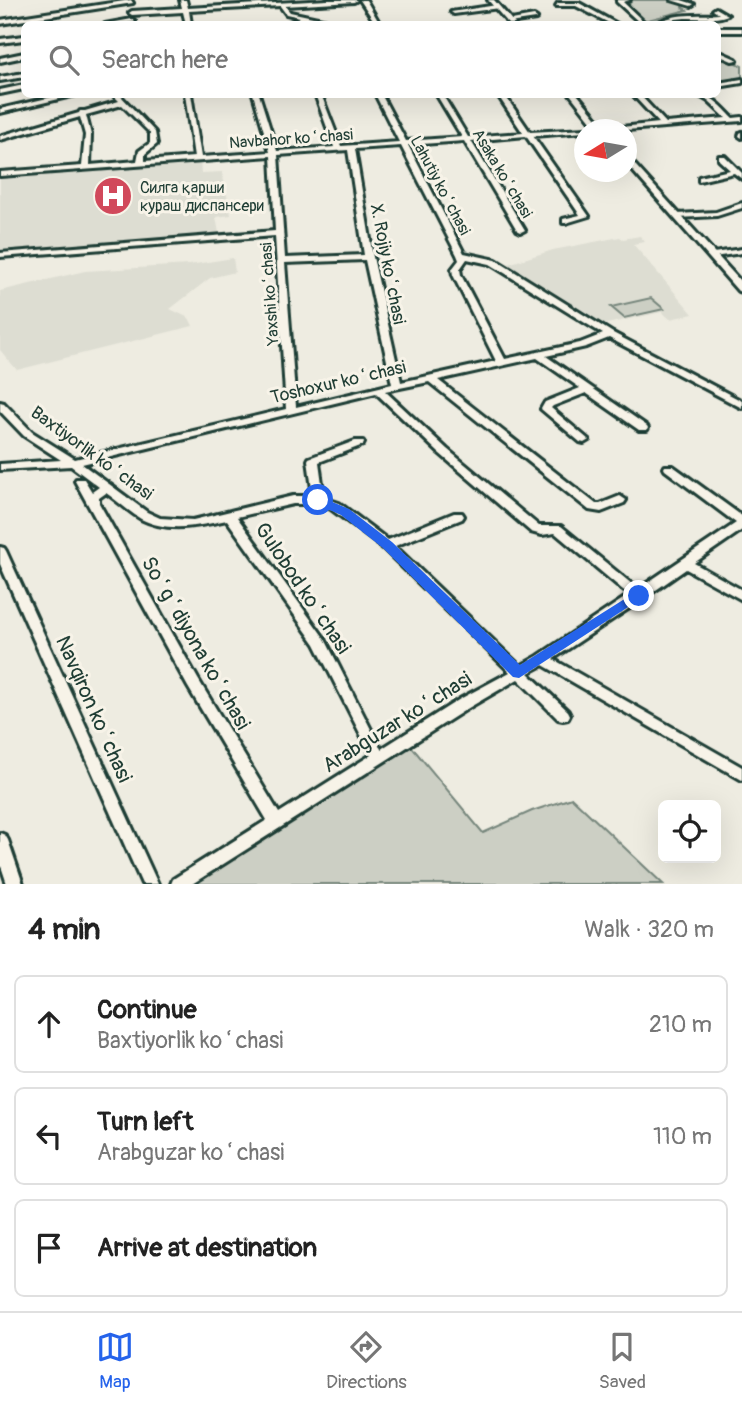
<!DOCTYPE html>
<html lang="en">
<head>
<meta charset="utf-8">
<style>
	:root { --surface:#fff; --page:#f2f2f2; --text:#222; --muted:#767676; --line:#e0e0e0; --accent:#2563eb }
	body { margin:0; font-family:Pangolin,sans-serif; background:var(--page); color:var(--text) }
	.controls { position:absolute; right:21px; bottom:21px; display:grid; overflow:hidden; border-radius:10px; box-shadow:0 7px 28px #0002 }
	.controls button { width:63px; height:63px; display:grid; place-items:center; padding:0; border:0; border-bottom:2px solid var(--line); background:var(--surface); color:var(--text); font:35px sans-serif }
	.compass { position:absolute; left:574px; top:119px; width:63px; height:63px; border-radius:50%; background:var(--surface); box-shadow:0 7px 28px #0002; rotate:259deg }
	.stop { position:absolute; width:21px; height:21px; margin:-16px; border:5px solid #2563eb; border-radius:50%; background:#fff }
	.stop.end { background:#2563eb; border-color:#fff; box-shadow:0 2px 7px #0008 }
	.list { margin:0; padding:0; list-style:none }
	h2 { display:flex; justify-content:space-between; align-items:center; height:91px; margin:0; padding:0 28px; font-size:30px }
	h2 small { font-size:23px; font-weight:400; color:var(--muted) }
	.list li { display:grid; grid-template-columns:46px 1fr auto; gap:21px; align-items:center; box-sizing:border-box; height:98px; margin:0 14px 14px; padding:0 14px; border:2px solid var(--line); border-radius:10px }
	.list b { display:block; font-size:26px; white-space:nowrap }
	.list p { margin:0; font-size:23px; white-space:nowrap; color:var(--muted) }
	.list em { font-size:23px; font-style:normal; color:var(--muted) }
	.icon { flex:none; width:38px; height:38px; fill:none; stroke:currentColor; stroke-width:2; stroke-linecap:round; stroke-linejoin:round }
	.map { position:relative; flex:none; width:742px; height:884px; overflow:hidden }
	.search { position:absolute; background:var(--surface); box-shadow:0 7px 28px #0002; left:21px; right:21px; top:21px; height:77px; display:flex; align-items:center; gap:18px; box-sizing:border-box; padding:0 24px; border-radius:10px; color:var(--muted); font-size:26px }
	.sheet { height:427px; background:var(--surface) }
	nav { display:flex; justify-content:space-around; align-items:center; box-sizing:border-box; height:98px; border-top:2px solid var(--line); background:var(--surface); font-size:19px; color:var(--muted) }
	nav a { display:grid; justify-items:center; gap:4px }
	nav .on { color:var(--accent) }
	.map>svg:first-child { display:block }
	.built { fill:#ddddd2 }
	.green { fill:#cccfc4; stroke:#76867c; stroke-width:2 }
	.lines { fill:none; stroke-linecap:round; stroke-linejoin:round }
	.minor-casing { stroke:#1f3d34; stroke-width:6 }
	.major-casing { stroke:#1f3d34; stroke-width:6 }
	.minor { fill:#f7f3e8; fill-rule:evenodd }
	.major { fill:#f7f3e8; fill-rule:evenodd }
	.route { fill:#2563eb }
	.labels { text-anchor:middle; stroke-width:6; stroke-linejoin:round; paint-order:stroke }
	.far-street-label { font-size:16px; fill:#1f3d34; stroke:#f7f3e8 }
	.far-poi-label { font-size:16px; fill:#1f3d34; stroke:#f7f3e8; text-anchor:start }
	.street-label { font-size:18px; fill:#1f3d34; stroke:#f7f3e8 }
	.near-street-label { font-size:21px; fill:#1f3d34; stroke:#f7f3e8 }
</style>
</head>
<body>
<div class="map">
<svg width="742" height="884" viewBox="0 0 742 884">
	<rect width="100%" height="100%" fill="#eeece1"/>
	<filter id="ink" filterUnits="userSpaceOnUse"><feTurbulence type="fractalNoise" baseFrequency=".0143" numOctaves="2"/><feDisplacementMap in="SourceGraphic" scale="14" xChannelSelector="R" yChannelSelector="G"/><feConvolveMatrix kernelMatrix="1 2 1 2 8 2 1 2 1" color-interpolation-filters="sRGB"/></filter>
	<g filter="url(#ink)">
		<g class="built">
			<polygon points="200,161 201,173 222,172 231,215 216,217 219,233 0,251 0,177"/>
			<polygon points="640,236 645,242 633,244 693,314 670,319 662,312 602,325 508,264 553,250 620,237 623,239"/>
			<polygon points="233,258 235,272 210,278 170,309 189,318 193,326 17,370 0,350 0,291 85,271 189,265"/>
		</g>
		<g class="green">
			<polygon points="630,0 671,0 683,4 682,7 687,10 644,21 629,6"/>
			<polygon points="718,54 742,66 742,80 718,84"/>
			<polygon points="651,298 664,309 624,318 611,307"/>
			<polygon points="411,746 483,833 532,811 572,798 663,884 195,884"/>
		</g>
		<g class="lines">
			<defs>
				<g id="minor">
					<polygon points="131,0 133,3 0,24 0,20"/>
					<polygon points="180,0 186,0 188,8 327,0 357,0 354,2 285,6 290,12 336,22 335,24 306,19 292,24 286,24 300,17 286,14 280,6 189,11 191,24 186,24 183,12 132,15 129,13 132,11 182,8"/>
					<polygon points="360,0 366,0 380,24 376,24"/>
					<polygon points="617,0 630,0 623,2 646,24 641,24 617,2"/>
					<polygon points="671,0 681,0 694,4 691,6"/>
					<polygon points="558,3 579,3 617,24 611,24 576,6 556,6"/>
					<polygon points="497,5 499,8 454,14 451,12"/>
					<path d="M716 8 728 15C710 22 690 15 671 20 665 22 662 25 655 24 674 12 698 16 719 14L713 10Z"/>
					<polygon points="534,16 537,18 536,19 509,23 506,21"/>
					<polygon points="132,19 135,21 134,22 105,24"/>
					<rect x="718" y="28" width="24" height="4"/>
					<polygon points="24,36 24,40 0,43 0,39"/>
					<polygon points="718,51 736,59 737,60 732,61 718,55"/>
					<polygon points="24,53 24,57 0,62 0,58"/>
					<polygon points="24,73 24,77 0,81 0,77"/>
					<polygon points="742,79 742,83 718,87 718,83"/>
					<polygon points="24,85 24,89 0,94 0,90"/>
					<path d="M112 94H119L155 132 157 144 145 154V161L194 157 185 94H191L201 157 270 152 253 94H259L277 151 334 147 315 94H321L341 146 399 142 375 94H381L406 141 462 137 436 94H442L468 137 523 133 497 94H504L530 132 586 129 584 132 533 136 589 216 566 223H563V219L580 215 526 136 471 141 525 230 521 232 517 230 464 141 408 145 464 253 496 260 613 333 742 401V408L609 338 586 347 546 356 647 426 648 428 647 430H639L586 393 553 406 551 408 589 440 584 443 580 442 541 409 545 402 580 388 537 358 438 380 596 504H600L620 496 626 500 624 503 601 512 589 510 429 382 385 391 447 449 539 526H561L638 589 736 523 665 470 664 468 665 466H673L742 516V530L694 563 742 590V600L686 569 643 599 553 659 742 767V780L543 665 528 673 568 711 570 715 568 719 563 720 558 719 518 679 470 707 192 884H171L173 879 267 820 188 687 75 481 76 479H84L92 492 99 487 71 466 0 470V464L61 460 24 436 0 411V402L4 403 32 432 75 459 286 409 275 236 0 257V253L275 231 271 156 0 176V172L82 166 85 135 80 117 0 140V136L79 113 80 111H85L119 101ZM122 105 150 133V143L139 151 137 161 90 165 91 135 86 115ZM401 146 457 255 459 260 452 269 453 275 496 361 401 382 373 257 355 149ZM348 150 364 255 285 258 278 155ZM467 259 490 264 603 334 580 343 505 359 461 275 460 269ZM365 260 392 384 296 407 285 263ZM376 393 439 453 531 532 542 535 555 533 629 595 538 656 520 666 395 546 462 519 464 516 462 513H454L388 540 339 503 324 498 319 462 363 445 364 443 363 441H355L309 458 308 460 313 496H293L193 520 160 518 147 512 82 464ZM106 493C118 501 129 512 141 519 168 533 199 526 227 520L315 644 371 755 279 813 198 679 99 503V498ZM293 504H318L331 509 383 548 510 672 460 699 381 749 325 639 237 517Z"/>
					<path d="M632 94H639L666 123 726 118 708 101 696 94C712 94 722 107 733 118L742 117V121L626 130H593L659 123Z"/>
					<polygon points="742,132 742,138 739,136 740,133"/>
					<polygon points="719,156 725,156 742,173 742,179 734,173 699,181 699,177 730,170 719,160"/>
					<polygon points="742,203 742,208 717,216 677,218 673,216 677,214 716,212"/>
					<polygon points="742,249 742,253 713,257 709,255 713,253"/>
					<polygon points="0,547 4,548 6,551 158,884 142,884 0,564"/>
					<polygon points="0,833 5,835 8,840 23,884 7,884 0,863"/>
				</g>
				<g id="major">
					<polygon points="488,0 494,0 515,24 509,24"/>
					<polygon points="65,94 80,94 0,113 0,109"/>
					<polygon points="570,94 577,94 607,130 598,130"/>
					<polygon points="626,155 742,283 742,292 738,291 626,163"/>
				</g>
			</defs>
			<use href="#minor" class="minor-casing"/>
			<use href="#major" class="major-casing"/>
			<use href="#minor" class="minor"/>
			<use href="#major" class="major"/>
		</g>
	</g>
	<polygon class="route" points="318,496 349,509 392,542 520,665 634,593 643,593 645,596 519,678 513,677 383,548 341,515 314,503 312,500"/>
	<defs>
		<symbol id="hospital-disc" viewBox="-11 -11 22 22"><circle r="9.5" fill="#d1495b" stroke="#f7f3e8"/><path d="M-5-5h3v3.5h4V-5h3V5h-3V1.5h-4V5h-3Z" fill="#fff"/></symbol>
	</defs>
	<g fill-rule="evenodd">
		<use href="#hospital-disc" x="91" y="174" width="44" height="44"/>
	</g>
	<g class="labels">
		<g class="far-street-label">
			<text transform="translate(291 138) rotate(-4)" y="6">Navbahor koʻchasi</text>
			<text transform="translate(503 173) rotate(59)" y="6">Asaka koʻchasi</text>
			<text transform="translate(441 185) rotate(62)" y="6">Lahutiy koʻchasi</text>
			<text transform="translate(269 294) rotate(-94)" y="6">Yaxshi koʻchasi</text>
		</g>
		<g class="far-poi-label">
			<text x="140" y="193">Силга қарши<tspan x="140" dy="18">кураш диспансери</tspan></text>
		</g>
		<g class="street-label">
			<text transform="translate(388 264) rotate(79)" y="6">X. Rojiy koʻchasi</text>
			<text transform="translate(338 382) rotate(-13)" y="6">Toshoxur koʻchasi</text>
			<text transform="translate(92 453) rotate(36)" y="6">Baxtiyorlik koʻchasi</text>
		</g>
		<g class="near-street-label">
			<text transform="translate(303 588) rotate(56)" y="7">Gulobod koʻchasi</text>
			<text transform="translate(196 643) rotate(60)" y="7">Soʻgʻdiyona koʻchasi</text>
			<text transform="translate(94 709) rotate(66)" y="7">Navqiron koʻchasi</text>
			<text transform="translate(397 722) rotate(-32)" y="7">Arabguzar koʻchasi</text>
		</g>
	</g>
</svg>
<div class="controls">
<button><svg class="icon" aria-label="locate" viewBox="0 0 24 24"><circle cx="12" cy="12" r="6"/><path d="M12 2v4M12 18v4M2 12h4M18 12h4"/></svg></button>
</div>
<svg class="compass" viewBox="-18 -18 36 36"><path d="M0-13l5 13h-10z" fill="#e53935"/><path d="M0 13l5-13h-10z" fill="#767676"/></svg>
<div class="stop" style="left:318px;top:500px"></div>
<div class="stop end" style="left:639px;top:596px"></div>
<div class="search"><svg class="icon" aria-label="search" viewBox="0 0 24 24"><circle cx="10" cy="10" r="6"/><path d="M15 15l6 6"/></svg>Search here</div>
</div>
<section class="sheet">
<h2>4 min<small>Walk · 320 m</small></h2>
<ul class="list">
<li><svg class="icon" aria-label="ahead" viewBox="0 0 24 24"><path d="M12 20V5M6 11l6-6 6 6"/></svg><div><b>Continue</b><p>Baxtiyorlik koʻchasi</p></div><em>210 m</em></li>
<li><svg class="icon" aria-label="left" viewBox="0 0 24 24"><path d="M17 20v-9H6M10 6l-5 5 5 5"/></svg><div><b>Turn left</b><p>Arabguzar koʻchasi</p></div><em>110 m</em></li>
<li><svg class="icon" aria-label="arrive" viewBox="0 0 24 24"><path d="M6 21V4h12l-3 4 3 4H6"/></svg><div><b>Arrive at destination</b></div></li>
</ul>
</section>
<nav>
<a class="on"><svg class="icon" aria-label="map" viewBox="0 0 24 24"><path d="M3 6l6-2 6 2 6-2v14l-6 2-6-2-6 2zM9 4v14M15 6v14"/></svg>Map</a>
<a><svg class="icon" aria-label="directions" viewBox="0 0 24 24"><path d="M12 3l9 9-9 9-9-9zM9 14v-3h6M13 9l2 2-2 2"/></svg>Directions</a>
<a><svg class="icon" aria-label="saved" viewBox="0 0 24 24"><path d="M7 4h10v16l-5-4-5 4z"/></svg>Saved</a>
</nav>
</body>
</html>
